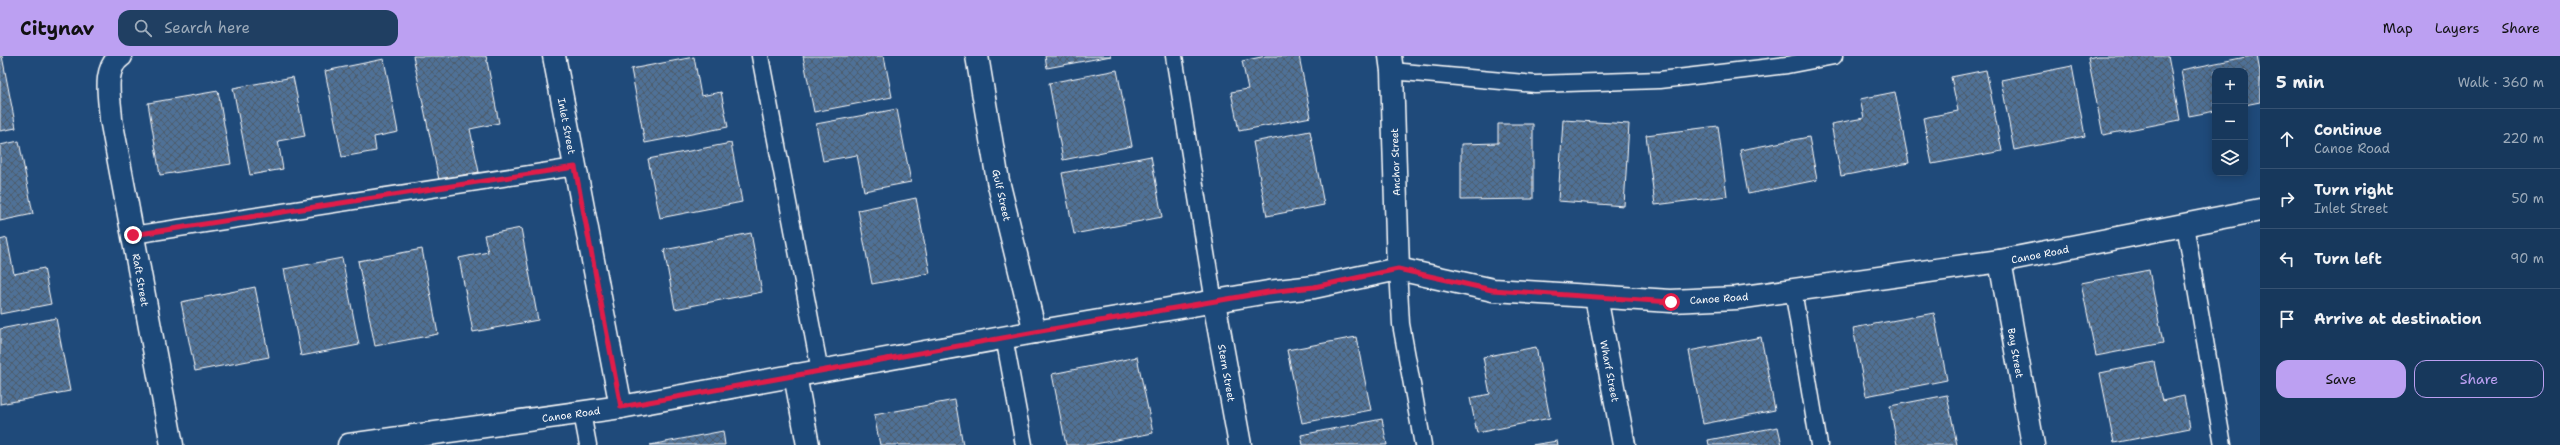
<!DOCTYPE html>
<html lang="en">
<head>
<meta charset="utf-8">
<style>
	:root { --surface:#17385c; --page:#203f62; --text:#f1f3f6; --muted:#9eacbb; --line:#365272; --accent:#bca0f2 }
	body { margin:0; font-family:"Shantell Sans",sans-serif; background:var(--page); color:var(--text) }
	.controls { position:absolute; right:12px; top:12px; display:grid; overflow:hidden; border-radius:8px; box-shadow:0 2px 10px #0003 }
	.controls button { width:36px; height:36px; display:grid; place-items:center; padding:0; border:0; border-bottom:1px solid var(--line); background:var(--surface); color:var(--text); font:20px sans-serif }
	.stop { position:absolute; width:12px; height:12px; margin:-9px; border:3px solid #e11d48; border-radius:50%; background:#fff }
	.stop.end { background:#e11d48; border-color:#fff; box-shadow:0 1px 4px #0008 }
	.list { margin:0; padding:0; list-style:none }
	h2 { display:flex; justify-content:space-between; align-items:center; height:52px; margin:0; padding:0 16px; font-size:17px }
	h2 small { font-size:13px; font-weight:400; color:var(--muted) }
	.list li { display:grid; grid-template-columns:26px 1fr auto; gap:12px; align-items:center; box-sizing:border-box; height:60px; padding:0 16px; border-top:1px solid var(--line) }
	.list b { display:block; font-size:15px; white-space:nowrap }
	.list p { margin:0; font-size:13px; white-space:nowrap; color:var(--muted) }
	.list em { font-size:13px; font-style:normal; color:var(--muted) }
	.actions { display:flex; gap:8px; padding:12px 16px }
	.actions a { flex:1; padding:9px 0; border:1px solid var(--accent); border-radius:12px; text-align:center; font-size:14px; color:var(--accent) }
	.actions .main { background:var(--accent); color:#111 }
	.icon { flex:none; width:22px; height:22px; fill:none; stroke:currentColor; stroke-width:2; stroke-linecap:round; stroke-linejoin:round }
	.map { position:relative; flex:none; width:2260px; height:389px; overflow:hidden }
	header { display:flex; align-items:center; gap:24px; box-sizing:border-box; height:56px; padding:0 20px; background:var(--accent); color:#111 }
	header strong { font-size:19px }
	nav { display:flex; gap:22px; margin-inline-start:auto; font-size:14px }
	.search { width:280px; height:36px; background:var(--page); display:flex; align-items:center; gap:10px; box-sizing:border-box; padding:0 14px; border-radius:12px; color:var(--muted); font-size:15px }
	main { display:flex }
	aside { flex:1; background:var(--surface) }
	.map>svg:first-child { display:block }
	.building { fill:url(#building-cross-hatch); stroke:#fff }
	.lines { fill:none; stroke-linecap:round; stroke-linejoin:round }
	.service-casing { stroke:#fff; stroke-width:19 }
	.minor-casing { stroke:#fff; stroke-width:25 }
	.tertiary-casing { stroke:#fff; stroke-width:25 }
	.service { stroke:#1f4a7a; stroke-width:16 }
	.minor { stroke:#1f4a7a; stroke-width:22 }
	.tertiary { stroke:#1f4a7a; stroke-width:22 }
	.route { stroke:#e11d48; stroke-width:5 }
	.labels { text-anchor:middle; stroke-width:3; stroke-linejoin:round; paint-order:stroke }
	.street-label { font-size:10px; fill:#fff; stroke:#1f4a7a }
</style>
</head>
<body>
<header>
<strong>Citynav</strong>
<div class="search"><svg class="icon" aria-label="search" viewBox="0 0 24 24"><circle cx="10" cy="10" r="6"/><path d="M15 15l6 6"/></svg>Search here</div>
<nav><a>Map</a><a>Layers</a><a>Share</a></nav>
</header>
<main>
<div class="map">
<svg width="2260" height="389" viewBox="0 0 2260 389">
	<defs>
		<pattern id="building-cross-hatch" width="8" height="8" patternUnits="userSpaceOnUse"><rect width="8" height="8" fill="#507197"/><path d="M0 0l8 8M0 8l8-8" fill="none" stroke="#4e5b6a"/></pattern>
	</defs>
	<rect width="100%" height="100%" fill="#1f4a7a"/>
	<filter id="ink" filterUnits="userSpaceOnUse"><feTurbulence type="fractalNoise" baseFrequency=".025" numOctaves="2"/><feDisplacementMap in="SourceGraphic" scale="8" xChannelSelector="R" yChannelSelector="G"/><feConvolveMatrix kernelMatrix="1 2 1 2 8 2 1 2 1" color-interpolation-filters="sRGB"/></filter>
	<g filter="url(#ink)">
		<g class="building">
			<polygon points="0,0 2,0 16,72 0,75"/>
			<polygon points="413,0 486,0 499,67 470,73 479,116 439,124"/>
			<polygon points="803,0 884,0 892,41 814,56"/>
			<polygon points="1045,0 1111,0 1047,12"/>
			<polygon points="1266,0 1299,0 1311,61 1239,75 1231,36 1248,33 1242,5"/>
			<polygon points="2097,0 2168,0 2180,64 2103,79 2088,2"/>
			<polygon points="2251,0 2257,0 2260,16 2260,46 2245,49 2245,15 2215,15 2215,55 2189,60 2181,14"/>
			<polygon points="694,1 701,40 721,36 728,71 645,87 631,13"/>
			<polygon points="384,3 398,76 374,81 376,95 342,101 325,15"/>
			<polygon points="2072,10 2085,80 2014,94 2001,24"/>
			<polygon points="1117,14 1132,90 1063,104 1049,27"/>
			<polygon points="1986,14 2002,95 1932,108 1923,62 1958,55 1951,21"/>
			<polygon points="293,21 305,80 278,85 283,113 250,119 233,32"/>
			<polygon points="218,35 231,108 160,119 148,47"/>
			<polygon points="1895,36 1909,107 1841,120 1831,68 1864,62 1860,43"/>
			<polygon points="897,53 911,126 864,135 857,99 823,105 816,68"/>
			<polygon points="1563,64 1629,68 1624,150 1558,145"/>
			<polygon points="1498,68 1533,68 1533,143 1461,144 1461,88 1498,87"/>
			<polygon points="1718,70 1727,140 1655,149 1646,79"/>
			<polygon points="1310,75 1324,149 1267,160 1253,86"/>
			<polygon points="1809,81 1817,124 1748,138 1740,94"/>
			<polygon points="19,85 33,158 0,165 0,89"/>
			<polygon points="731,87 742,146 660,162 648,103"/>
			<polygon points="1151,100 1162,161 1074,178 1062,117"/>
			<polygon points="916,142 930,217 872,228 858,154"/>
			<polygon points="521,172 538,264 473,276 459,202 488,196 484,179"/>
			<polygon points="751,177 762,236 675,253 664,194"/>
			<polygon points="7,182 14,218 44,212 51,248 0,258 0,184"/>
			<polygon points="422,193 438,278 375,290 358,205"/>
			<polygon points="342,202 359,289 301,300 284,213"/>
			<polygon points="2149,214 2163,287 2096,300 2081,227"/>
			<polygon points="255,231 269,301 195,315 181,246"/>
			<polygon points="1934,257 1947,324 1866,340 1853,272"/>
			<polygon points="56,262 70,335 0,348 0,273"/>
			<polygon points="1356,281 1371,354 1302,367 1287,294"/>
			<polygon points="1761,281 1775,354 1703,368 1689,295"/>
			<polygon points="1536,291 1550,362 1477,377 1470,342 1490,338 1483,301"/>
			<polygon points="1137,301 1153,377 1090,389 1066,389 1052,318"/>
			<polygon points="2154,306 2162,345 2184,340 2190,372 2114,387 2100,317"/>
			<polygon points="1947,339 1957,389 1897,389 1890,350"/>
			<polygon points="955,344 963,389 880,389 874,359"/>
			<polygon points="1382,363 1387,389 1303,389 1301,379"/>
			<polygon points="1778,371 1782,389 1709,389 1708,384"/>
			<polygon points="723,375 725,389 650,389"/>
			<polygon points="1557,385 1558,389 1532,389"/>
		</g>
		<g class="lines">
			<defs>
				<g id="service">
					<polyline points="760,0 820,315"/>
					<polyline points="1174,0 1214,246"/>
					<polyline points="1392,15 1535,28 1660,24 1787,9 1834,0"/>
					<polyline points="2185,169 2223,389"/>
					<polyline points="133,179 575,111"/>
					<polyline points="1398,213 1401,268 1423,389"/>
					<polyline points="1793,234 1819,389"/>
					<polyline points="1004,281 1024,389"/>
					<polyline points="582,357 588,389"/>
				</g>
				<g id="minor">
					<path d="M121 0C102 13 110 43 111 63L172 389"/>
					<polyline points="554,0 621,351"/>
					<polyline points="977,0 998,125 1035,276"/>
					<polyline points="1390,0 1392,15 1398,213"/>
					<polyline points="2000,205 2033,389"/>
					<polyline points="1596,241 1624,389"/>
					<polyline points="1214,246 1240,389"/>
					<polyline points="795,319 808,389"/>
				</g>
				<polyline id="tertiary" points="349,389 621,351 1035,276 1268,236 1314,231 1398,213 1493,234 1671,245 1737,242 2000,205 2260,154"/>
			</defs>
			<use href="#service" class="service-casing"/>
			<use href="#minor" class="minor-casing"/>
			<use href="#tertiary" class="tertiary-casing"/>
			<use href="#service" class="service"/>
			<use href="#minor" class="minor"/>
			<use href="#tertiary" class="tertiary"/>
		</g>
	</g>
	<g class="lines" filter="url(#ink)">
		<polyline class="route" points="133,179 575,111 621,351 1035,276 1268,236 1314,231 1398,213 1492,234 1671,246"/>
	</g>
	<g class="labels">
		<g class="street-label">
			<text transform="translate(567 70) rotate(79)" y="4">Inlet Street</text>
			<text transform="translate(1395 106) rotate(-92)" y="4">Anchor Street</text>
			<text transform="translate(1002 139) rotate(77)" y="4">Gulf Street</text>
			<text transform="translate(2040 198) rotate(-11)" y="4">Canoe Road</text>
			<text transform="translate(141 224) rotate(80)" y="4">Raft Street</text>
			<text transform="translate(1719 242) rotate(-4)" y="4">Canoe Road</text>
			<text transform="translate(2016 297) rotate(80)" y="4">Bay Street</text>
			<text transform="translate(1610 315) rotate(79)" y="4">Wharf Street</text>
			<text transform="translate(1227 317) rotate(80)" y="4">Stern Street</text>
			<text transform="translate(571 358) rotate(-8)" y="4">Canoe Road</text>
		</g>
	</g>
</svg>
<div class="controls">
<button>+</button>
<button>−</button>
<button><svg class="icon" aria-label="layers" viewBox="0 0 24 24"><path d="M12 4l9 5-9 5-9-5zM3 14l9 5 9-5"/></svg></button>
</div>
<div class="stop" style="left:1671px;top:246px"></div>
<div class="stop end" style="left:133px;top:179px"></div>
</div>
<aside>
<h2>5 min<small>Walk · 360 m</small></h2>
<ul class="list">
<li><svg class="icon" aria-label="ahead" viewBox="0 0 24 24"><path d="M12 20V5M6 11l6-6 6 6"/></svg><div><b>Continue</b><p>Canoe Road</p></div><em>220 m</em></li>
<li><svg class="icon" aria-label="right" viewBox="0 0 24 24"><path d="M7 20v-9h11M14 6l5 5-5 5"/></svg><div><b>Turn right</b><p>Inlet Street</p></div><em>50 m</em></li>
<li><svg class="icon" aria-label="left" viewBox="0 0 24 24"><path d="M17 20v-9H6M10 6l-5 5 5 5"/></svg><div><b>Turn left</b></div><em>90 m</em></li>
<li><svg class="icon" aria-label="arrive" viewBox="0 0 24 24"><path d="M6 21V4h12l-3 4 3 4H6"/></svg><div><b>Arrive at destination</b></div></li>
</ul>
<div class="actions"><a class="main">Save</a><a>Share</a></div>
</aside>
</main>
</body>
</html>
